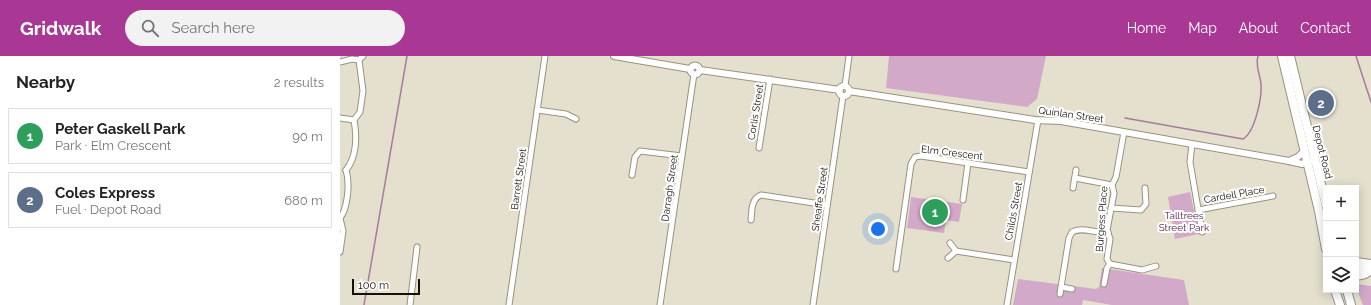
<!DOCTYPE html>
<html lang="en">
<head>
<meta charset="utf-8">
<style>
	:root { --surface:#fff; --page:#f2f2f2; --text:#222; --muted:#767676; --line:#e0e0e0; --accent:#a83894 }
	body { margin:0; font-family:Raleway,sans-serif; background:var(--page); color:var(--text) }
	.controls { position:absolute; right:12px; bottom:12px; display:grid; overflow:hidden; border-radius:0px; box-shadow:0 2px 10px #0003 }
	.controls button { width:36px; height:36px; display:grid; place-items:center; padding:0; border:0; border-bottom:1px solid var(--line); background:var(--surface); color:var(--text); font:20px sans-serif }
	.scale { position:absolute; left:12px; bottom:10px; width:68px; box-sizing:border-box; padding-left:4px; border:2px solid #13110b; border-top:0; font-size:11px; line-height:14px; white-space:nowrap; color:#13110b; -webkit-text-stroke:3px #fff; paint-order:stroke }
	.you { position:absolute; left:538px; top:173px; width:14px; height:14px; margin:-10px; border:3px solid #fff; border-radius:50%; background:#1a73e8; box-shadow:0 0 0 6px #1a73e833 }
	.badge { display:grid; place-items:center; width:26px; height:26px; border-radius:50%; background:var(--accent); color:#fff; font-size:13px; font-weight:700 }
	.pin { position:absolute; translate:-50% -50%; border:2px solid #fff; box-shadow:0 1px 4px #0006 }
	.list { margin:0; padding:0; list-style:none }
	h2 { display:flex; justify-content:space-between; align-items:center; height:52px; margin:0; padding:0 16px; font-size:17px }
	h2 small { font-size:13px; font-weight:400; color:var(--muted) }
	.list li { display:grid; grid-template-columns:26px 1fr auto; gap:12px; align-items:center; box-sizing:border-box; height:56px; margin:0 8px 8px; padding:0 8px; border:1px solid var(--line); border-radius:0px }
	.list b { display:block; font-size:15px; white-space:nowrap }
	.list p { margin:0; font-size:13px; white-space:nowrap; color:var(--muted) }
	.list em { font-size:13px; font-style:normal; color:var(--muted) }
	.icon { flex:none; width:22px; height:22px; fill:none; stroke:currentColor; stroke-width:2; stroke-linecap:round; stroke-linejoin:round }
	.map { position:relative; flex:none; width:1031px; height:249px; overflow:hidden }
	header { display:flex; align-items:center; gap:24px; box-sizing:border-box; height:56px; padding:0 20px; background:var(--accent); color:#fff }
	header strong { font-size:19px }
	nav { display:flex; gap:22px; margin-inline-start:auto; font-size:14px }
	.search { width:280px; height:36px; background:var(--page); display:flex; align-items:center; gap:10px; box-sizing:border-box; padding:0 14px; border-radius:22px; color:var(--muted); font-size:15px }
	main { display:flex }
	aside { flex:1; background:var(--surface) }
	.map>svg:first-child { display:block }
	.green { fill:#d2a9c8 }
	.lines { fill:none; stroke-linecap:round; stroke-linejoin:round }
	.stream { stroke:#a77b9c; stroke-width:1.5 }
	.minor-casing { stroke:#979382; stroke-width:7 }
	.tertiary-casing { stroke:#979382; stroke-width:8 }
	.primary-casing { stroke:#979382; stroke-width:10 }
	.minor { stroke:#fff; stroke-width:5 }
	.tertiary { stroke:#fff; stroke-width:6 }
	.primary { stroke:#fff; stroke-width:8 }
	.labels { text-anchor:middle; stroke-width:4; stroke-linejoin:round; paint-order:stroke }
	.street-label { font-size:10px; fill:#13110b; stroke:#fff }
	.park-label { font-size:10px; fill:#59224f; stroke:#fff }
</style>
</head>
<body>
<header>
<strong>Gridwalk</strong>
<div class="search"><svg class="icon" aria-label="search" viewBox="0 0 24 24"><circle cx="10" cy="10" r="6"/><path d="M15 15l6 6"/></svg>Search here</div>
<nav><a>Home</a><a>Map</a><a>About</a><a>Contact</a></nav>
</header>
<main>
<aside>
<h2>Nearby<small>2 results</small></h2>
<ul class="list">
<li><span class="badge" style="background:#2e9e5b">1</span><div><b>Peter Gaskell Park</b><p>Park · Elm Crescent</p></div><em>90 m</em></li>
<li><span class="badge" style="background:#5c6f8a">2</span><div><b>Coles Express</b><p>Fuel · Depot Road</p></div><em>680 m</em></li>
</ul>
</aside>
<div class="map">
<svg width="1031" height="249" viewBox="0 0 1031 249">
	<rect width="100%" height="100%" fill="#e4e0cd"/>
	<g class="green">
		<polygon points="549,0 706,0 697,43 687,51 546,32"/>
		<polygon points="850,136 859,178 835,183 828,141"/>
		<polygon points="571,141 622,148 619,166 606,164 604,177 567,172"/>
		<polygon points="762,212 844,224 849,249 772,249 743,244 742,249 673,249 678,223 756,233 759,231"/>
		<polygon points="1017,228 1031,230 1031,249 1023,249 1016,232"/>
	</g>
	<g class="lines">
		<g class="stream">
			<polyline points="1016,0 1031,46"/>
			<path d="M785 62 903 83C915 76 922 42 921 28 920 18 915 10 918 0"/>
			<polyline points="24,249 67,0"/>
		</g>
		<defs>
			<g id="minor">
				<polyline points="0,6 12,3 19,4"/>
				<polyline points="505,30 509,0"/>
				<polyline points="197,54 226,58 236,63"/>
				<polyline points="0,62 14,64"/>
				<polyline points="852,88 850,106 862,176"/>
				<polyline points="419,92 430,23"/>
				<path d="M6 114C17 101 17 80 14 64L20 56 23 35 19 4 23 0"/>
				<polyline points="292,119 295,101 300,95 342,100"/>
				<polyline points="735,122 772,129"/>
				<polyline points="733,132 736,114"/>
				<polyline points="623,144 628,107"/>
				<polyline points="771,152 801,154 806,148 805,132"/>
				<polyline points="858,154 933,140"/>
				<path d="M0 162C8 152 10 126 6 114"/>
				<path d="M411 164C412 154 411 143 421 139L487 149"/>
				<polyline points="616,195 674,204"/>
				<polyline points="0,196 3,175 0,162"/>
				<polyline points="608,202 616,195 610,187"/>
				<polyline points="770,208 767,203 770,183 767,174 774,137 772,129 776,121 784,76"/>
				<polyline points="770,208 802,214 816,210"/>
				<polyline points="556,213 571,108 575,101 581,100 689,116"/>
				<polyline points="764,228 767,212 770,208"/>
				<path d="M721 231 729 182 732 176C742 170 756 178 768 176"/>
				<polyline points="720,238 721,231 732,233"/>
				<polyline points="70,249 77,191"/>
				<polyline points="169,249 205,0"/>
				<polyline points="320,249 354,18"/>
				<polyline points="473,249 503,40"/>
				<polyline points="667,249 698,64"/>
			</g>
			<g id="tertiary">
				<polyline points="274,0 350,13"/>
				<circle cx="355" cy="14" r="4.5"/>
				<polyline points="360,14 500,34"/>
				<circle cx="504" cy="35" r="5"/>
				<polyline points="509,35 695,64 721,65 949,105 962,108 969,105"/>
				<polyline points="949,105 958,101 965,94"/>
			</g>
			<g id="primary">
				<polyline points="942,0 979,155 986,193"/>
				<polyline points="950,0 986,149"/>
				<polyline points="1016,206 1031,208"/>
				<polyline points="1016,211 1031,214"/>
				<polyline points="1016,220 1025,218 1031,214"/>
				<polyline points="995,234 1000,249"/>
				<polyline points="1007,234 1011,249"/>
			</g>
		</defs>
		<use href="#minor" class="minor-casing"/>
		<use href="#tertiary" class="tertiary-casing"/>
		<use href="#primary" class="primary-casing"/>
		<use href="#minor" class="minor"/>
		<use href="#tertiary" class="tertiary"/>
		<use href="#primary" class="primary"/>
	</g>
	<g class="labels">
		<g class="street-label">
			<text transform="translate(415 56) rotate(-81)" y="4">Corlis Street</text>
			<text transform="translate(731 58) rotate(8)" y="4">Quinlan Street</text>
			<text transform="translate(612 96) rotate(7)" y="4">Elm Crescent</text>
			<text transform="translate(983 96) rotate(76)" y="4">Depot Road</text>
			<text transform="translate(178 123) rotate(-82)" y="4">Barrett Street</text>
			<text transform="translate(329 132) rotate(-82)" y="4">Darragh Street</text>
			<text transform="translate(894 138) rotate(-10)" y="4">Cardell Place</text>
			<text transform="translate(479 143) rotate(-82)" y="4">Sheaffe Street</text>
			<text transform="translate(673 155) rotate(-80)" y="4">Childs Street</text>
			<text transform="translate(761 163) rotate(-86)" y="4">Burgess Place</text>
		</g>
		<g class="park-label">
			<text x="844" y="163">Talltrees<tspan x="844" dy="12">Street Park</tspan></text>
		</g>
	</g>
</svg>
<div class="controls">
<button>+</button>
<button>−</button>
<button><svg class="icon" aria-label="layers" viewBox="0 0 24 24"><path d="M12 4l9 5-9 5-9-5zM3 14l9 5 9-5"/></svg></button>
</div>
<div class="scale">100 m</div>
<div class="you"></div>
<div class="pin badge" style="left:595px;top:156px;background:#2e9e5b">1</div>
<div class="pin badge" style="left:981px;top:47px;background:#5c6f8a">2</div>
</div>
</main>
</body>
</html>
